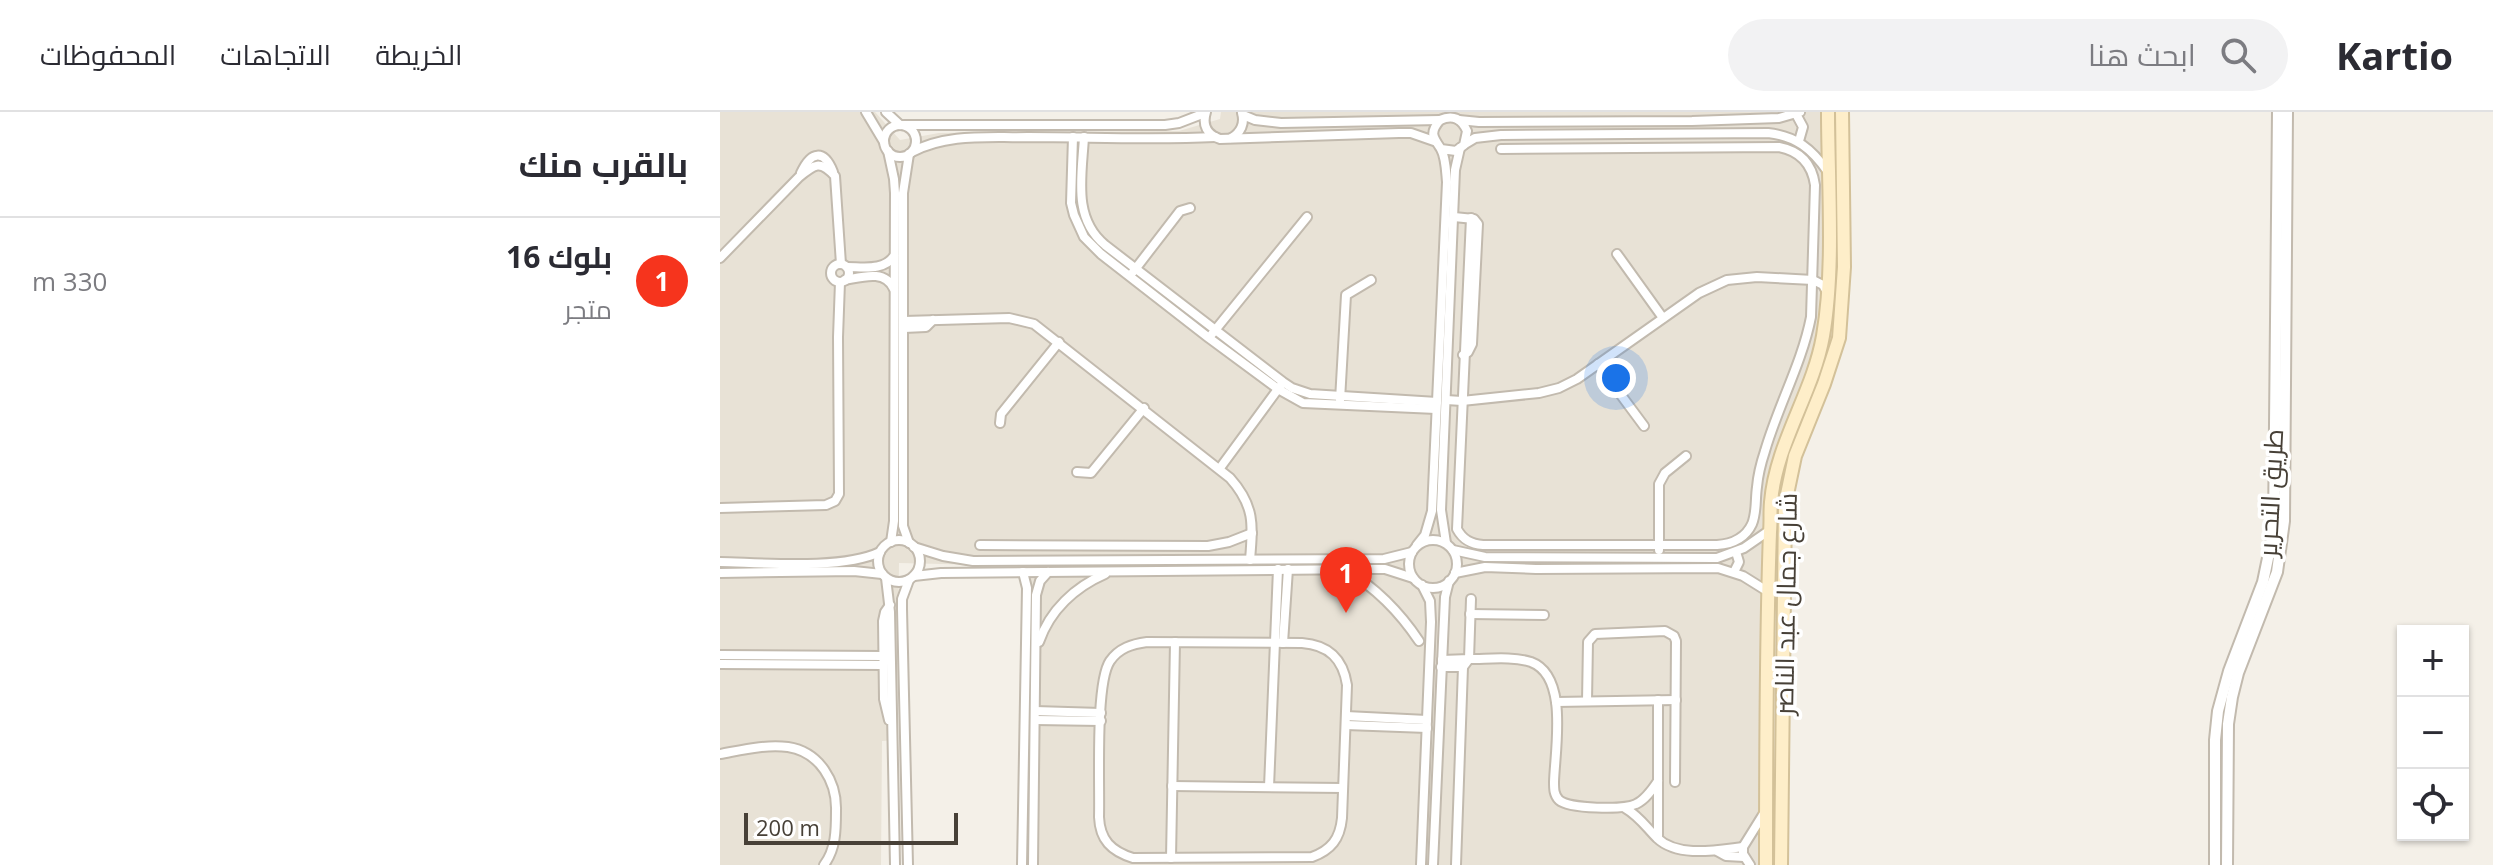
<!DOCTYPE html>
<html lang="ar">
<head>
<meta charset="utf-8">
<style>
	:root { --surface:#fff; --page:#f2f2f3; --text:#2b2b33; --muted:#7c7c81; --line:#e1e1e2; --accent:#f6341d }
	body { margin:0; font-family:"Open Sans",Cairo,sans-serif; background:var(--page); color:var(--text); direction:rtl }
	.controls { position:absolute; right:24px; bottom:24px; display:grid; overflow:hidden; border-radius:0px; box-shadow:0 2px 6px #0004 }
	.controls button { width:72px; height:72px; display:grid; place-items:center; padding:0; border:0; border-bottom:2px solid var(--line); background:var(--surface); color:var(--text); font:40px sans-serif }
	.scale { position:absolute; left:24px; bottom:20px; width:214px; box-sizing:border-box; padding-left:8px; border:4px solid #474037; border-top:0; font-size:22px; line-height:28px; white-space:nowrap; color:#474037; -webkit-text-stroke:6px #fff; paint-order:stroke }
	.you { position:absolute; left:896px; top:266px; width:28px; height:28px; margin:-20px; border:6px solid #fff; border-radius:50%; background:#1a73e8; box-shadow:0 0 0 12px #1a73e833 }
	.badge { display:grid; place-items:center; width:52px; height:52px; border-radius:50%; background:var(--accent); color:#fff; font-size:26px; font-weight:700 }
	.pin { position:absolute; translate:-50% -66px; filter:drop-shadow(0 2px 4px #0008) }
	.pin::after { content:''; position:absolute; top:42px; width:28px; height:24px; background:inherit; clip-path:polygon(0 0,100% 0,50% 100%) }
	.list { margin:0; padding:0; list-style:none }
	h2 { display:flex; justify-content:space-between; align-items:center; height:104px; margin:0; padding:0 32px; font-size:34px }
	h2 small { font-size:26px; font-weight:400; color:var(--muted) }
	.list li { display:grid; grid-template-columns:52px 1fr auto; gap:24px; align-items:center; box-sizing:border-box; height:128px; padding:0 32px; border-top:2px solid var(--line) }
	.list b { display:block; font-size:30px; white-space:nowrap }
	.list p { margin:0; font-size:26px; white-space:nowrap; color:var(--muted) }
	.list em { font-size:26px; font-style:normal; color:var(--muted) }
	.icon { flex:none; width:44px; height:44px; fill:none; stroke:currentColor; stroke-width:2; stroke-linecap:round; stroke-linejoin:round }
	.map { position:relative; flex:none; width:1773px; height:753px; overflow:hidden; direction:ltr }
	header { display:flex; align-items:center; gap:48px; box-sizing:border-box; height:112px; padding:0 40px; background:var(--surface); border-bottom:2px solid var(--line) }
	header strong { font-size:38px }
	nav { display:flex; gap:44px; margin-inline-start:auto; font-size:28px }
	.search { width:560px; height:72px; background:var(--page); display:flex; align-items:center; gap:20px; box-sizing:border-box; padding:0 28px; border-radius:44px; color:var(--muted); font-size:30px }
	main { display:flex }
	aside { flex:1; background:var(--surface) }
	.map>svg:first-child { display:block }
	.residential { fill:#e8e2d6 }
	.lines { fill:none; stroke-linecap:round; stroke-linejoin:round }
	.minor-casing { stroke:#c2baae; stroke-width:12 }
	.tertiary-casing { stroke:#c2baae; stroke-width:14 }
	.secondary-casing { stroke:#d3c199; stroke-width:16 }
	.minor { stroke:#fff; stroke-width:8 }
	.tertiary { stroke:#fff; stroke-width:10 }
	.secondary { stroke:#feeec9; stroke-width:12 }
	.labels { text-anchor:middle; stroke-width:7; stroke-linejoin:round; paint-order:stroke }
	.street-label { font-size:26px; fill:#474037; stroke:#fff }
</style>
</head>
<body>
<header>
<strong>Kartio</strong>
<div class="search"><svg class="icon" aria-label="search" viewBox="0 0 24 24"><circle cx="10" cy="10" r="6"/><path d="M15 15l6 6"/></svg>ابحث هنا</div>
<nav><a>الخريطة</a><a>الاتجاهات</a><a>المحفوظات</a></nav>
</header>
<main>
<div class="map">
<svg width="1773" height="753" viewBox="0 0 1773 753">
	<rect width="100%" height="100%" fill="#f4f0e8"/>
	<polygon class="residential" points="0,0 155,0 180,28 219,21 459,19 500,7 501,0 1111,0 1114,204 1105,236 1071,326 1055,388 1051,753 303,753 311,454 179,451 177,628 162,629 161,753 0,753"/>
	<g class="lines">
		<defs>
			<g id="minor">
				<polyline points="146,0 164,30"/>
				<polyline points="166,0 180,13"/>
				<path d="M486 0C482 13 487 23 500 27L679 21H691L714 29"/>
				<polyline points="1076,2 1083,15 1079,29"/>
				<polyline points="523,3 535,8 561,11 720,8"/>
				<polyline points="739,8 759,10 972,9 1059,6 1080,0"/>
				<polyline points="184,13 445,13 459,11 485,1"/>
				<circle cx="180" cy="29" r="16"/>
				<polyline points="353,25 351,91 354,103 364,125 381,142 489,226 558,277 583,291 716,297"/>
				<path d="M364 25C362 63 352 106 385 133L563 270 572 276 590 282 717 290"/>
				<path d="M511 26C521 21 525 11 522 1"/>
				<path d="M745 32 755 26 781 23 1048 21C1076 24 1092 37 1108 60"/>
				<polyline points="168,39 174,67 175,81 174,409 171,430"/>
				<path d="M192 40C228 21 268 26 308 25 370 25 432 28 495 25"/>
				<path d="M81 61C91 39 104 37 113 60"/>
				<polyline points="734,105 754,107 758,112 752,232 748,240 743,243"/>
				<path d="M751 106 737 417C743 428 751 432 763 433H997C1012 432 1025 427 1032 412 1037 400 1035 388 1037 375 1038 363 1041 351 1045 339 1058 294 1082 251 1091 205L1095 73C1092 52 1080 39 1059 35L781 37"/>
				<polyline points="897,142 943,206"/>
				<path d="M0 146 79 65C95 52 100 48 115 64L121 152"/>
				<circle cx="120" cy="161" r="9"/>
				<path d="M127 155C144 155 164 159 174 144"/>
				<polyline points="413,160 460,99 470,96"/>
				<path d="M125 168C142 165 165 157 174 177"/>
				<path d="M184 209 289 206 314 212 510 366C535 394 533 413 530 448"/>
				<polyline points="184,216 206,215 213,208"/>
				<polyline points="492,222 587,105"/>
				<polyline points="878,252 924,314"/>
				<polyline points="620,288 626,183 651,168"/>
				<polyline points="726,288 742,289 819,281 839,276 857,267 979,181 1007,168 1037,165 1093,168 1103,173 1107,180"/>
				<polyline points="280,311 281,302 339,230"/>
				<polyline points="500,356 561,273"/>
				<polyline points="357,360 371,361 424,296"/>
				<polyline points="0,396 106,393 115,389 119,382 118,225 120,170"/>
				<circle cx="713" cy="452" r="24"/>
				<circle cx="179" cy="449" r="21"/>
				<polyline points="189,431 183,414 183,81 189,42"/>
				<polyline points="726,431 721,398 735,58 740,36"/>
				<polyline points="260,433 488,434 509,430 532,421"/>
				<path d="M697 433 705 423 712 399 727 70C726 60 726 46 721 37 713 25 709 21 720 8 733 2 742 7 747 19L744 33 736 39 721 37"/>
				<polyline points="194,435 223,444 253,449 664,447 692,440"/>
				<polyline points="733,438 765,445 997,446 1024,436 1050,418"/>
				<polyline points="939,438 939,372 945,361 966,344"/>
				<path d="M0 450C44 451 122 458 160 440"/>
				<path d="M626 458C656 476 679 499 699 529"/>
				<polyline points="1014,460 1019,450 1016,440"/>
				<polyline points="0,461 134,459 162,462"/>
				<polyline points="735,461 765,455 816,457 998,456 1023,464 1047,479"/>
				<polyline points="194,464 221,461 650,457 665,457 693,466"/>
				<polyline points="166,466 170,500 175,753"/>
				<polyline points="750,502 824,503"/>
				<path d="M319 530C330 498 355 475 385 462"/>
				<path d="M427 530 582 531C609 533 623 547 627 573L622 706C620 727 611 738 592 745L413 746C391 739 380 728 379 705 380 673 375 571 390 549 399 536 412 532 427 530Z"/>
				<polyline points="563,531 568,457"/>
				<polyline points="0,543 163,544"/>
				<polyline points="722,548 749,547 751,487"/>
				<polyline points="0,552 163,553"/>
				<polyline points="721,555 743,555"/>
				<polyline points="867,589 868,530 875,522 945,519 954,524 956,529 955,670"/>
				<polyline points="836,590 956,588"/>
				<polyline points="315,599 381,601"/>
				<polyline points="626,604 707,608"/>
				<polyline points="169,608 164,587 163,509 165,500 170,493"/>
				<polyline points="315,608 381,609"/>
				<polyline points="626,613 707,616"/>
				<path d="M0 642C22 638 46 632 68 635 100 640 117 670 116 699 116 718 116 737 104 753"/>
				<polyline points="452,674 623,676"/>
				<polyline points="549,675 558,457"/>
				<path d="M905 696C919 704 926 715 937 726 958 746 997 738 1023 735"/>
				<polyline points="938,726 938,588"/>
				<polyline points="997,739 1006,744 1024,745"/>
				<polyline points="451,746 455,530"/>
				<polyline points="188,753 182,497 182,487 189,468"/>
				<polyline points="302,753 307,476 303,460"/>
				<polyline points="313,753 316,483 320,469 328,460"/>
				<polyline points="701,753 711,510 710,489 702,473"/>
				<polyline points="713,753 725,485 729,469"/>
				<path d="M736 753 743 555 749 547C769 547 792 544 811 550 849 564 835 637 834 670 834 677 834 683 839 688 849 697 904 698 916 692 925 688 932 678 938 669"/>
				<polyline points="1030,753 1023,742 1023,735 1046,698"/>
			</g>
			<g id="tertiary">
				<polyline points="1495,753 1495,628 1498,599 1509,559 1543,470 1554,417 1558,0"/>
				<polyline points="1507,753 1508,612 1512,585 1518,561 1557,460 1564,409 1567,0"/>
			</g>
			<g id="secondary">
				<path d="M1046 753C1046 642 1046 531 1050 420 1051 410 1050 400 1051 390 1056 331 1093 281 1103 224 1115 155 1108 71 1108 0"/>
				<polyline points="1061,753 1065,392 1075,344 1104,272 1119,226 1124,155 1122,0"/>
			</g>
		</defs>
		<use href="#minor" class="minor-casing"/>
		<use href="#tertiary" class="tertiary-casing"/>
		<use href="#secondary" class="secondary-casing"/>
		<use href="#minor" class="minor"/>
		<use href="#tertiary" class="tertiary"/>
		<use href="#secondary" class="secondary"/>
	</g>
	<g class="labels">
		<g class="street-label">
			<text transform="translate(1551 381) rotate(-87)" y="9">طريق التحرير</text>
			<text transform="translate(1066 492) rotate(-89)" y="9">شارع جمال عبد الناصر</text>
		</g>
	</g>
</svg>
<div class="controls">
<button>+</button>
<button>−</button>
<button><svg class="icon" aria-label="locate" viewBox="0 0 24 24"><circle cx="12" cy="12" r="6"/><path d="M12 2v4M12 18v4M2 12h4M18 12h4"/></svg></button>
</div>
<div class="scale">200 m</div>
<div class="you"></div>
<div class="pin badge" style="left:626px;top:501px">1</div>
</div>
<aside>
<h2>بالقرب منك<small></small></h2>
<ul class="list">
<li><span class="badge">1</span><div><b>بلوك 16</b><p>متجر</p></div><em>330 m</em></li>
</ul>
</aside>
</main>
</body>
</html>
